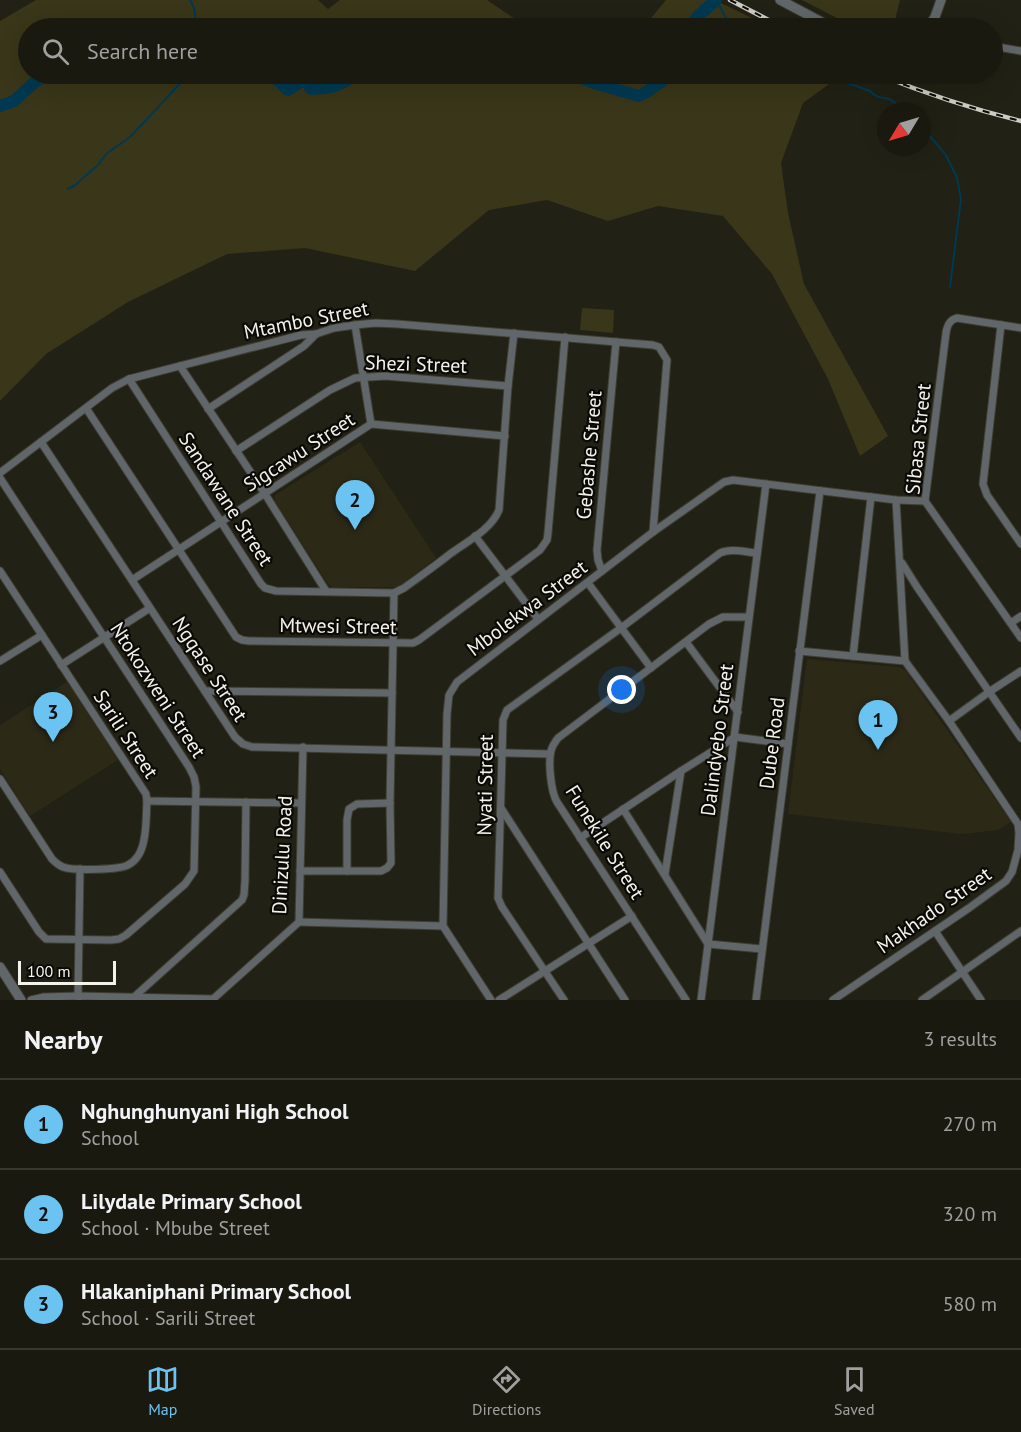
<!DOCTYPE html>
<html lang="en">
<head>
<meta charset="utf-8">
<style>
	:root { --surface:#1a1910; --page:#232219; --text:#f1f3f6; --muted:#9fa09f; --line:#383830; --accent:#6ac3f1 }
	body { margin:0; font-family:"PT Sans",sans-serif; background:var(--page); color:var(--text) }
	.compass { position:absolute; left:877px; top:102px; width:54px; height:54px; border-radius:50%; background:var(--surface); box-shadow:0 6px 24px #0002; rotate:232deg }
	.scale { position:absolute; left:18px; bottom:15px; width:98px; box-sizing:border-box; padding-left:6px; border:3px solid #f3f2eb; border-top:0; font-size:16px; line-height:21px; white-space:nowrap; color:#f3f2eb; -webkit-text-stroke:4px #0b0a06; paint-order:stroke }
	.you { position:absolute; left:622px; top:690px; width:21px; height:21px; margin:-15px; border:4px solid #fff; border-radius:50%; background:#1a73e8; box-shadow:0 0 0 9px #1a73e833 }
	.badge { display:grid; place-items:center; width:39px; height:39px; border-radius:50%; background:var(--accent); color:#111; font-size:20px; font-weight:700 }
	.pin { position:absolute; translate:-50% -50px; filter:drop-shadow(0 2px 3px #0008) }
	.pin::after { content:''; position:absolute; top:32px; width:21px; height:18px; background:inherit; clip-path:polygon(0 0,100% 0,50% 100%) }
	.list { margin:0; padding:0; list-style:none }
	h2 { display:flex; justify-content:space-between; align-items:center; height:78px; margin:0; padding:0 24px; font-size:26px }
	h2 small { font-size:20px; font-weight:400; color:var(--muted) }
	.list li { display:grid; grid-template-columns:39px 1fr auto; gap:18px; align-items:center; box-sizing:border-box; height:90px; padding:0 24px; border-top:2px solid var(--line) }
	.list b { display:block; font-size:22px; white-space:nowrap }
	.list p { margin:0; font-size:20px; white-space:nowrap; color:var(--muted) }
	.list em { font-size:20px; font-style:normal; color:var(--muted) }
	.icon { flex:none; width:33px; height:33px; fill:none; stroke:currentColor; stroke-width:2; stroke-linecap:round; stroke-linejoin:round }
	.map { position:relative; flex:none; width:1021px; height:1000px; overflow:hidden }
	.search { position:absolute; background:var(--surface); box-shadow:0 6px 24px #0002; left:18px; right:18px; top:18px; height:66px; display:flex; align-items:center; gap:15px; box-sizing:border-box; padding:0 21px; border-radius:33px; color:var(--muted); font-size:22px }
	.sheet { height:348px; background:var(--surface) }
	nav { display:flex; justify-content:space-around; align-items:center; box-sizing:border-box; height:84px; border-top:2px solid var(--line); background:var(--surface); font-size:16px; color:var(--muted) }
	nav a { display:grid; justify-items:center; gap:3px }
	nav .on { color:var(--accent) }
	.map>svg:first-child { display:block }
	.built { fill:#2c2917 }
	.green { fill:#3a3619 }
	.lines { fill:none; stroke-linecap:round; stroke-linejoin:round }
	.stream { stroke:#003951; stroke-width:2 }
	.river { stroke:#003951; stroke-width:12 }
	.minor-casing { stroke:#3f3e33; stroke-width:9 }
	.tertiary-casing { stroke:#3f3e33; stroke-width:11 }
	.minor { stroke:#606669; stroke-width:7 }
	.tertiary { stroke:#606669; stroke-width:9 }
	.rail-casing { stroke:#cdccc4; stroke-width:4.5 }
	.rail { stroke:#0b0a06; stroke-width:2; stroke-dasharray:7; stroke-linecap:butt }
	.labels { text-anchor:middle; stroke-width:4.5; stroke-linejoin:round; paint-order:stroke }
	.street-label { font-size:20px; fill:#f3f2eb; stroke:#0b0a06 }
</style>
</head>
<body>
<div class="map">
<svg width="1021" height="1000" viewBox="0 0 1021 1000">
	<rect width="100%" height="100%" fill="#222115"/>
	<g class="built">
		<polygon points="360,442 436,558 397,587 332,587 327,582 275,501 275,495"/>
		<polygon points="807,659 899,667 906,671 1011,822 998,830 962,834 788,814"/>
		<polygon points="67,682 118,760 30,816 0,769 0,725"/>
	</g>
	<g class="green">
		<polygon points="36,0 318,0 328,9 340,0 487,0 521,23 581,19 646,24 666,0 715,0 772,28 28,28 28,74 843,74 803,103 781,163 788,213 804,284 888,436 860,456 828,379 772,274 723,216 658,206 608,221 547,200 489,210 415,271 305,248 227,254 128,302 46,354 0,401 0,21"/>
		<polygon points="802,0 900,0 893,28 856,28"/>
		<polygon points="582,308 614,310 613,333 580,330"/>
	</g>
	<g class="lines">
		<g class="stream">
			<polyline points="190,0 194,8 197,28"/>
			<path d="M716 0C722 10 726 21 736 28"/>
			<path d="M829 74 833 78 870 91C876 98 881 97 889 99 896 102 899 108 905 111"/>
			<polyline points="922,130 929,135 946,155 957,178 961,199 950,287"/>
			<polyline points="68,189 74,186 98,165 106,154 130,137 189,74"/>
		</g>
		<g class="river">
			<polyline points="689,28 698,16 716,0"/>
			<path d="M226 74 242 78C252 74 267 73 277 80 281 82 284 87 288 90L305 79 311 89C322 88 333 88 342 83 349 79 354 75 362 74"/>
			<polyline points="570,74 594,83 639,96 645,93 672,74"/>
			<polyline points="0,106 14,101 37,80 48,76 64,74"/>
		</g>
		<defs>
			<g id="minor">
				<polyline points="992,46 1021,51"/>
				<polyline points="355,325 371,424"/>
				<polyline points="1001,325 983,484 987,495 1021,544"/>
				<path d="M1021 328 957 318C949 320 947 326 946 333L925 501 1021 638"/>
				<polyline points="180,366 265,494 326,591"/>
				<path d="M129 379 261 584 265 588 276 591 394 593 404 588C419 577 435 566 450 554 466 542 491 530 499 510L508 386 514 333"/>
				<polyline points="86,408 236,637 242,640 249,641 413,643 419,640 540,550 547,540 548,533 565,337"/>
				<polyline points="208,409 304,346 316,334"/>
				<polyline points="41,442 235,737 243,744 252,747 550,754"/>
				<polyline points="236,451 330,390 355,378 385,376 508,386"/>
				<polyline points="0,473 112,388 129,379 301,335 316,334 334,328 355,325 375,323 397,324 653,345 659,347 667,360 653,532"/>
				<polyline points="0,478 189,767 194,777 196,787 194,871 185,884 126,935 119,939 111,940 46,939 39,932 0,872"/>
				<polyline points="475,536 538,619"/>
				<polyline points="902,563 917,587 1021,738"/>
				<path d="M0 571 146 794 147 801C146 816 147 843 138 856 136 859 132 863 128 865 119 870 73 871 63 867 58 865 55 862 52 859L0 779"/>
				<polyline points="602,571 598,560 597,550 616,342"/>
				<polyline points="132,580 371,424 505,436"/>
				<polyline points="588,583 651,668"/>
				<polyline points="1011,623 1021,616"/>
				<polyline points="686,642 738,712"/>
				<polyline points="799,651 905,661"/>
				<polyline points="853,656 871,497"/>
				<polyline points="0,661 42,635"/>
				<polyline points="61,665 150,608"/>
				<polyline points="205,691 392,693"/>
				<polyline points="949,721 989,692 1021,671"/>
				<polyline points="147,801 301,803"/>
				<polyline points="501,808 625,1000"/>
				<polyline points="623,809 708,944 762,949"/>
				<polyline points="580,838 681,771 735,737 788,744"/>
				<polyline points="300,871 381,871 387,868 391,863 390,803 394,593"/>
				<polyline points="347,871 347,820 349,809 357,804 390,803"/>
				<polyline points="665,874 681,771"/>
				<polyline points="299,922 443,926"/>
				<polyline points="935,931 981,1000"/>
				<polyline points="134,997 242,900 244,895 245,881 246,802"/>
				<polyline points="79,998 78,996 80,869"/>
				<polyline points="31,1000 44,997 78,996 213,999"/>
				<polyline points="213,1000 213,999 299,922 303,747"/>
				<polyline points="491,1000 443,926 447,714 449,695 457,682 653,532 724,482 733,480 896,500 925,501"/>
				<polyline points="499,1000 632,916"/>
				<path d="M564 1000 502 907 498 898 503 720 507 710 621 628 720 553C731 548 745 552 757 553"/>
				<path d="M686 1000 557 802C551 792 548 763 551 751 552 746 555 742 558 738L709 624 723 617H748"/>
				<polyline points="701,1000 766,484"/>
				<polyline points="756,1000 820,491"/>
				<polyline points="833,1000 969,908 1006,881 1012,872 1018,850 1019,833 1018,824 949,721 905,661 896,500"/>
				<polyline points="922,1000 1021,931"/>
			</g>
			<g id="tertiary">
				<polyline points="780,0 833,28"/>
				<polyline points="928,28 935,17 941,0"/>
				<polyline points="0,967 21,1000"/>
			</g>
		</defs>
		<use href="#minor" class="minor-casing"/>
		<use href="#tertiary" class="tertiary-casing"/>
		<use href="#minor" class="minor"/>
		<use href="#tertiary" class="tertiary"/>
		<defs>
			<g id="rail">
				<polyline points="730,0 784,28"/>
				<path d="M877 74C924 93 972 109 1021 121"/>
			</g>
		</defs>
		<use href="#rail" class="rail-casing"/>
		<use href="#rail" class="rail"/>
	</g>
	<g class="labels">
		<g class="street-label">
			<text transform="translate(306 320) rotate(-11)" y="7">Mtambo Street</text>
			<text transform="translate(416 364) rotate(2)" y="7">Shezi Street</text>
			<text transform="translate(918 439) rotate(-84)" y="7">Sibasa Street</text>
			<text transform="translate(299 452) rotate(-33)" y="7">Sigcawu Street</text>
			<text transform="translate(589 455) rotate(-85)" y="7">Gebashe Street</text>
			<text transform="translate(226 499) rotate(57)" y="7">Sandawane Street</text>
			<text transform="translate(527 608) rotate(-37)" y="7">Mbolekwa Street</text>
			<text transform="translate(338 626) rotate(1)" y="7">Mtwesi Street</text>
			<text transform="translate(210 669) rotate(57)" y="7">Ngqase Street</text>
			<text transform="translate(158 690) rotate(57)" y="7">Ntokozweni Street</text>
			<text transform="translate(126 734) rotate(57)" y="7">Sarili Street</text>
			<text transform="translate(717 740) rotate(-83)" y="7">Dalindyebo Street</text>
			<text transform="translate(772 743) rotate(-83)" y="7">Dube Road</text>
			<text transform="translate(485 785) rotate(-89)" y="7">Nyati Street</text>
			<text transform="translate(605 842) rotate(58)" y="7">Funekile Street</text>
			<text transform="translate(282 855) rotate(-87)" y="7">Dinizulu Road</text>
			<text transform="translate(934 910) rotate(-35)" y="7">Makhado Street</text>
		</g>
	</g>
</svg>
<svg class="compass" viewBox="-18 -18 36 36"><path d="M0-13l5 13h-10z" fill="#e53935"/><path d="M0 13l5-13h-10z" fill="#9fa09f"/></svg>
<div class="scale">100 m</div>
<div class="you"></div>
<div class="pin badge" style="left:878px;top:750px">1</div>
<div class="pin badge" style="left:355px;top:530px">2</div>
<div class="pin badge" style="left:53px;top:742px">3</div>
<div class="search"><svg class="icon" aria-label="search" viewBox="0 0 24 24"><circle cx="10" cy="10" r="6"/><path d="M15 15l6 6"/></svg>Search here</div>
</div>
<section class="sheet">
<h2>Nearby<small>3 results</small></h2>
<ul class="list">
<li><span class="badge">1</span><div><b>Nghunghunyani High School</b><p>School</p></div><em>270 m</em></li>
<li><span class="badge">2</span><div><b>Lilydale Primary School</b><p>School · Mbube Street</p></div><em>320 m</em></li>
<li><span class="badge">3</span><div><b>Hlakaniphani Primary School</b><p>School · Sarili Street</p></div><em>580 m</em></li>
</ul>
</section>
<nav>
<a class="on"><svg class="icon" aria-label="map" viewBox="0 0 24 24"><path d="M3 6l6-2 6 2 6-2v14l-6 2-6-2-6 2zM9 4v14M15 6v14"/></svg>Map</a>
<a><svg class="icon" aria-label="directions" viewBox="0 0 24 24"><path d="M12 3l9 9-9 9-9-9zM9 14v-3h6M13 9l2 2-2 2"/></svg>Directions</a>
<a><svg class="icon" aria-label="saved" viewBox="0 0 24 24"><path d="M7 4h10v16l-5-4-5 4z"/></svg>Saved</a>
</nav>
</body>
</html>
